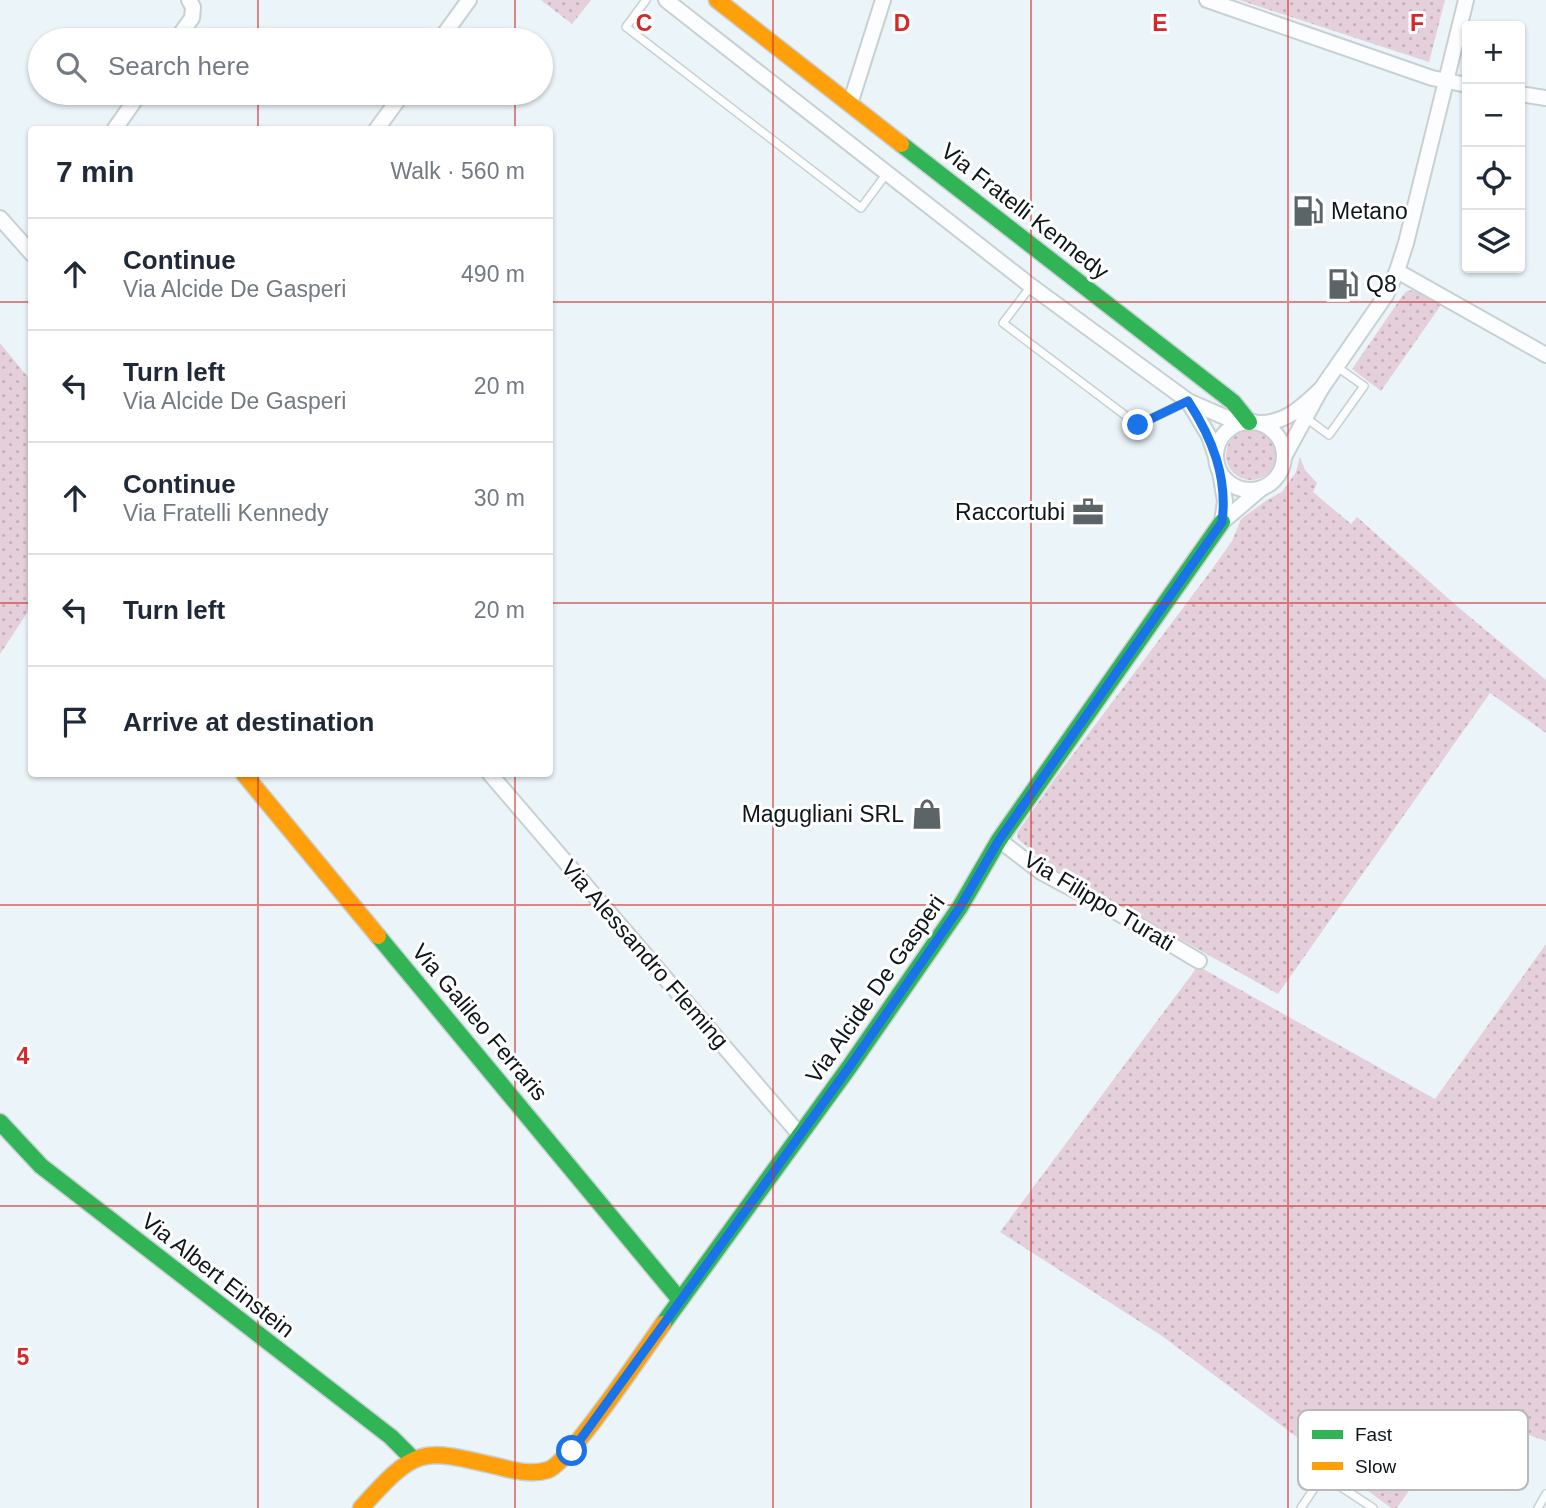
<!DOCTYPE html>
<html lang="en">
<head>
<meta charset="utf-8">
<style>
	:root { --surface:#fff; --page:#f2f2f3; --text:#1f2937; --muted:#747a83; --line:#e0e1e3 }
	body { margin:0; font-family:Helvetica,sans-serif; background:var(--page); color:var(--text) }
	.controls { position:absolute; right:21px; top:21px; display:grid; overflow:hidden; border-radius:7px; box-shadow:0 2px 5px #0004 }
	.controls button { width:63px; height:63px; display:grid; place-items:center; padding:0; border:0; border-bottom:2px solid var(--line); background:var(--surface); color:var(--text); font:35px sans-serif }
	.stop { position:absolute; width:21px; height:21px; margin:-16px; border:5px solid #1a73e8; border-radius:50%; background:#fff }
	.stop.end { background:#1a73e8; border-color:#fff; box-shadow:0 2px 7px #0008 }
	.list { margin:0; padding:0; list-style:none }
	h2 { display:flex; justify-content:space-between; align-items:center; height:91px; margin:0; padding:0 28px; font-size:30px }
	h2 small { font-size:23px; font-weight:400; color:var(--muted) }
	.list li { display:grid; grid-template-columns:46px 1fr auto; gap:21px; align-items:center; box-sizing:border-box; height:112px; padding:0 28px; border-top:2px solid var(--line) }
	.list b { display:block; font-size:26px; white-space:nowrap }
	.list p { margin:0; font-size:23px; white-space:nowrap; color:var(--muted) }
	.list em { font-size:23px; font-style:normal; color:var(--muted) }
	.icon { flex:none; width:38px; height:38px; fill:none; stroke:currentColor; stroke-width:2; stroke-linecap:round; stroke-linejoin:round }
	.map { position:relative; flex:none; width:1546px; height:1508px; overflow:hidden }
	.search { position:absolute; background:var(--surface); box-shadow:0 2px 5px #0004; left:28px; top:28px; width:525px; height:77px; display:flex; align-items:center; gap:18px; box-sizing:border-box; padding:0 24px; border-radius:38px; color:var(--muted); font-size:26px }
	.panel { position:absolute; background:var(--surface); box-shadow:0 2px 5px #0004; left:28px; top:126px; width:525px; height:651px; border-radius:7px }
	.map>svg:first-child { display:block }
	.grass { fill:url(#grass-dots) }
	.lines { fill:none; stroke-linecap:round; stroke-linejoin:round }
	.lane-casing { stroke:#c7d0d3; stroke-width:10 }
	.street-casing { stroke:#c7d0d3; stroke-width:18 }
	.fast-casing { stroke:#c7d0d3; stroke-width:19 }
	.slow-casing { stroke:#c7d0d3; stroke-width:19 }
	.lane { stroke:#fcfdfe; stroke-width:7 }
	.street { stroke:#fcfdfe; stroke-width:14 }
	.fast { stroke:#30b455; stroke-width:16 }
	.slow { stroke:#ff9f0a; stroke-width:16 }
	.route { stroke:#1a73e8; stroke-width:9 }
	.grid { fill:none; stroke:#d62828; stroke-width:2; stroke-opacity:0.55 }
	.labels { text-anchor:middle; stroke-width:6; stroke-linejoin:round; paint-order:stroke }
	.street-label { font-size:23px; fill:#0e1619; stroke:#fff }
	.poi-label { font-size:23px; fill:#0e1619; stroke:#fff; text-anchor:start }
	.key { fill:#fff; stroke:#b7b9ba; stroke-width:2 }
	.key-label { font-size:19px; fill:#0e1619 }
	.grid-label { font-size:23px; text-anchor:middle; font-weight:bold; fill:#d62828; stroke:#fff; stroke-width:6; stroke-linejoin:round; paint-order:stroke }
</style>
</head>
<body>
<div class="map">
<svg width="1546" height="1508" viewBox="0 0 1546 1508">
	<defs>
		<pattern id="grass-dots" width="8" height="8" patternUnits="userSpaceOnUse" patternTransform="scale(1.75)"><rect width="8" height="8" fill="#e5cfda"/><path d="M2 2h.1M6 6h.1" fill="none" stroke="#c3b1ba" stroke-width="1.8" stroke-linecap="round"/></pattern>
	</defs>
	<rect width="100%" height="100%" fill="#ebf4f8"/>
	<g class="grass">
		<polygon points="541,0 591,0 572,24"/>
		<polygon points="1239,0 1445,0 1429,62"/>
		<polygon points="1416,290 1441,305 1381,391 1352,369 1403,295 1407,291"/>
		<polygon points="0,343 31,381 31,607 0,654"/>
		<circle cx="1251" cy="455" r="25"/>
		<polygon points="1300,457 1305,470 1317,483 1313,492 1351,524 1357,517 1459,608 1546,680 1546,733 1490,693 1278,994 1050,866 1018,839 1017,833 1056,777 1210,572 1232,541 1241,519 1267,500 1282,492 1296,472"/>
		<polygon points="1546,944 1546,1441 1463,1412 1397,1508 1391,1508 1162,1336 1000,1232 1198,966 1435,1099"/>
	</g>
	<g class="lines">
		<defs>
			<g id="lane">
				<polyline points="646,0 626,27 861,208 887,173"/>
				<polyline points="1031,286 1003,323 1138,425 1188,401"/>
				<polyline points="1306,418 1329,435 1364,386 1337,367"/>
				<polyline points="1301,1508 1321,1478 1326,1477 1373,1508"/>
				<polyline points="1538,1508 1546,1494"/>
			</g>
			<g id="street">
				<polyline points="666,0 1031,286 1188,401"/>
				<polyline points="1207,0 1432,78 1467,85"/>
				<polyline points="176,40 192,18 193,7 189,0"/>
				<polyline points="440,40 469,0"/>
				<polyline points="1520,94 1546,98"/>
				<polyline points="850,104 883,0"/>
				<polyline points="114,130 140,93"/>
				<polyline points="376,130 403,93"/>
				<polyline points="0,218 32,254"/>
				<polyline points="1397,271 1546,355"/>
				<polyline points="1321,389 1386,295 1397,271 1406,243 1466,0"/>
				<circle cx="1250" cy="456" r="34"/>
				<path d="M1260 423C1286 423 1303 406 1321 389L1284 457"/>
				<polyline points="1216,457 1209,436 1188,401 1227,418 1244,421"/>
				<polyline points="1220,472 1225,501 1222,522 1262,488"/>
				<polyline points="490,774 800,1135"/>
				<polyline points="999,840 1041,872 1118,913 1199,961"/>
			</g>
			<g id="fast">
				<polyline points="901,144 1233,402 1249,422"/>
				<polyline points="378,936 680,1300"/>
				<polyline points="0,1122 41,1166 391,1437 413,1459"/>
				<polyline points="663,1324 850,1066 960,907 999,840 1222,522"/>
			</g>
			<g id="slow">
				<polyline points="717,0 901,144"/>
				<polyline points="244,774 378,936"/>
				<path d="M361 1508C417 1446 420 1448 500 1467 515 1471 532 1475 548 1470 569 1463 645 1349 663 1324"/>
			</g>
		</defs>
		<use href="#lane" class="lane-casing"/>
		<use href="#street" class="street-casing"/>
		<use href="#fast" class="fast-casing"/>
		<use href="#slow" class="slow-casing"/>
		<use href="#lane" class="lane"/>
		<use href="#street" class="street"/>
		<use href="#fast" class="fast"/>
		<use href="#slow" class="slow"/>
	</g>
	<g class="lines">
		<path class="route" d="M572 1451 850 1066 960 907 999 840 1222 522C1228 477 1212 438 1188 401L1138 425"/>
	</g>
	<path class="grid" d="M258 0V40M515 0V40M773 0V1508M1031 0V1508M1288 0V1508M258 93V130M515 93V130M0 302H32M550 302H1546M0 603H32M550 603H1546M258 774V1508M515 774V1508M0 905H1546M0 1206H1546"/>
	<defs>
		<symbol id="fuel-bare" viewBox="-9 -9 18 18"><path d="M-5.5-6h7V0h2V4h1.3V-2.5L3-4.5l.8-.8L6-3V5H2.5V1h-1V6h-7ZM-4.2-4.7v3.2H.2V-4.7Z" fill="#5b6467" stroke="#fff" stroke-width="2.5" paint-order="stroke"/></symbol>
		<symbol id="office-bare" viewBox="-9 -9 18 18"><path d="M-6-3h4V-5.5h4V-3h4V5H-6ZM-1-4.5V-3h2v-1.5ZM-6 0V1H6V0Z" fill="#5b6467" stroke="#fff" stroke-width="2.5" paint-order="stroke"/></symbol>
		<symbol id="shop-bare" viewBox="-9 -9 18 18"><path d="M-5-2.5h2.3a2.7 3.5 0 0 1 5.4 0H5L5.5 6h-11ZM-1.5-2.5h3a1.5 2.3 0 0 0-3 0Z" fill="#5b6467" stroke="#fff" stroke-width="2.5" paint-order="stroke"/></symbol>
	</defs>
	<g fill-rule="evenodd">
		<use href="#fuel-bare" x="1286" y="189" width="44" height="44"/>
		<use href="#fuel-bare" x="1321" y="262" width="44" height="44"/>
		<use href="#office-bare" x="1066" y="490" width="44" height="44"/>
		<use href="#shop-bare" x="905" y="792" width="44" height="44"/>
	</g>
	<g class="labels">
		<g class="street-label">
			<text transform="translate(1025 211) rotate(38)" y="8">Via Fratelli Kennedy</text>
			<text transform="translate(1099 901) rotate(31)" y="8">Via Filippo Turati</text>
			<text transform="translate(645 954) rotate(49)" y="8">Via Alessandro Fleming</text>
			<text transform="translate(875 989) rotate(-55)" y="8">Via Alcide De Gasperi</text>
			<text transform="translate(480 1022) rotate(50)" y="8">Via Galileo Ferraris</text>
			<text transform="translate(218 1275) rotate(38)" y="8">Via Albert Einstein</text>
		</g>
		<g class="poi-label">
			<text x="1331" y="219">Metano</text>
			<text x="1366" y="292">Q8</text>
			<text x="1065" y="520" text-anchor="end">Raccortubi</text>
			<text x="904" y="822" text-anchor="end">Magugliani SRL</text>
		</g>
	</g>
	<rect x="1298" y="1410" width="230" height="80" rx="10" class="key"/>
	<rect x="1312" y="1430" width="31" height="9" fill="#30b455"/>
	<rect x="1312" y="1462" width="31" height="8" fill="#ff9f0a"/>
	<g class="key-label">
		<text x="1355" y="1441">Fast</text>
		<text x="1355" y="1473">Slow</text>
	</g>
	<g class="grid-label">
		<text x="644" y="31">C</text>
		<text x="902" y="31">D</text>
		<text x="1160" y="31">E</text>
		<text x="1417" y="31">F</text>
		<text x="23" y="1064">4</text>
		<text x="23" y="1365">5</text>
	</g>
</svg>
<div class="controls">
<button>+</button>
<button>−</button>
<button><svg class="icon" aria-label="locate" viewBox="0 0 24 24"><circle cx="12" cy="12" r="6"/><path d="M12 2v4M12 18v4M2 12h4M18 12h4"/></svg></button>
<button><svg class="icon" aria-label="layers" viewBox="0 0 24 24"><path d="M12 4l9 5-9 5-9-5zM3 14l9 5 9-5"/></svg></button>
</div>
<div class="stop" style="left:572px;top:1451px"></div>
<div class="stop end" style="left:1138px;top:425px"></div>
<div class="search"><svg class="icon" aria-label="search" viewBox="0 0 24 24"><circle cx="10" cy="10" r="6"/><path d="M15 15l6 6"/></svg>Search here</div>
<section class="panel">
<h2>7 min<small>Walk · 560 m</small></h2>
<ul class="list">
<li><svg class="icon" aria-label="ahead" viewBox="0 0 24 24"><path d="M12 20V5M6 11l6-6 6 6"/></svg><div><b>Continue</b><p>Via Alcide De Gasperi</p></div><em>490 m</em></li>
<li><svg class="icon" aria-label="left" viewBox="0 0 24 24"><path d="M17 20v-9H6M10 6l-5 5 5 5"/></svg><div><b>Turn left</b><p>Via Alcide De Gasperi</p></div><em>20 m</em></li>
<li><svg class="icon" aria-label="ahead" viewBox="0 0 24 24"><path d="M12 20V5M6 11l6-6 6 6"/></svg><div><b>Continue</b><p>Via Fratelli Kennedy</p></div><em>30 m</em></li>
<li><svg class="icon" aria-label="left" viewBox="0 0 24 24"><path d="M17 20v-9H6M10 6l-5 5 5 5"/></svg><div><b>Turn left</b></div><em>20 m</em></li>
<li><svg class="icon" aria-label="arrive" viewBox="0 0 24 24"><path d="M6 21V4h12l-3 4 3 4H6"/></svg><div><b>Arrive at destination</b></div></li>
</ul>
</section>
</div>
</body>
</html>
